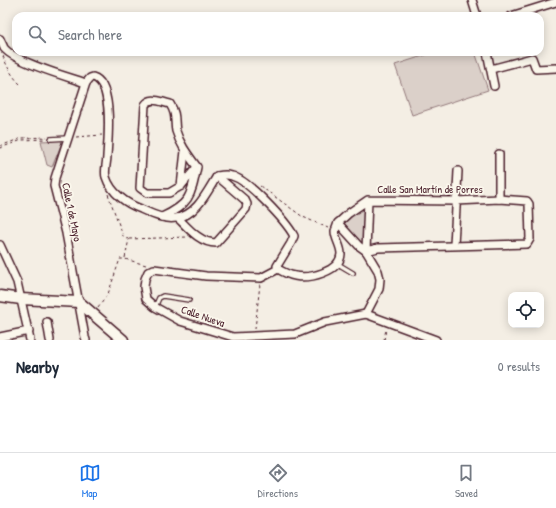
<!DOCTYPE html>
<html lang="en">
<head>
<meta charset="utf-8">
<style>
	:root { --surface:#fff; --page:#f6f6f7; --text:#1f2937; --muted:#747a83; --line:#e0e1e3; --accent:#1a73e8 }
	body { margin:0; font-family:"Patrick Hand",sans-serif; background:var(--page); color:var(--text) }
	.controls { position:absolute; right:12px; bottom:12px; display:grid; overflow:hidden; border-radius:8px; box-shadow:0 2px 10px #0003 }
	.controls button { width:36px; height:36px; display:grid; place-items:center; padding:0; border:0; border-bottom:1px solid var(--line); background:var(--surface); color:var(--text); font:20px sans-serif }
	.list { margin:0; padding:0; list-style:none }
	h2 { display:flex; justify-content:space-between; align-items:center; height:52px; margin:0; padding:0 16px; font-size:17px }
	h2 small { font-size:13px; font-weight:400; color:var(--muted) }
	.icon { flex:none; width:22px; height:22px; fill:none; stroke:currentColor; stroke-width:2; stroke-linecap:round; stroke-linejoin:round }
	.map { position:relative; flex:none; width:556px; height:340px; overflow:hidden }
	.search { position:absolute; background:var(--surface); box-shadow:0 2px 10px #0003; left:12px; right:12px; top:12px; height:44px; display:flex; align-items:center; gap:10px; box-sizing:border-box; padding:0 14px; border-radius:12px; color:var(--muted); font-size:15px }
	.sheet { height:112px; background:var(--surface) }
	nav { display:flex; justify-content:space-around; align-items:center; box-sizing:border-box; height:56px; border-top:1px solid var(--line); background:var(--surface); font-size:11px; color:var(--muted) }
	nav a { display:grid; justify-items:center; gap:2px }
	nav .on { color:var(--accent) }
	.map>svg:first-child { display:block }
	.green { fill:#dbd0c9; stroke:#92787a }
	.lines { fill:none; stroke-linecap:round; stroke-linejoin:round }
	.lane-casing { stroke:#4a1f2b; stroke-width:6 }
	.street-casing { stroke:#4a1f2b; stroke-width:10 }
	.secondary-casing { stroke:#4a1f2b; stroke-width:13 }
	.path { stroke:#4a1f2b; stroke-width:1; stroke-dasharray:3 3; stroke-linecap:butt }
	.lane { stroke:#fbf7ec; stroke-width:3.5 }
	.street { stroke:#fbf7ec; stroke-width:7 }
	.secondary { stroke:#fbf7ec; stroke-width:10 }
	.labels { text-anchor:middle; stroke-width:3.5; stroke-linejoin:round; paint-order:stroke }
	.street-label { font-size:11px; fill:#4a1f2b; stroke:#fbf7ec }
</style>
</head>
<body>
<div class="map">
<svg width="556" height="340" viewBox="0 0 556 340">
	<rect width="100%" height="100%" fill="#f4eee4"/>
	<filter id="ink" filterUnits="userSpaceOnUse"><feTurbulence type="fractalNoise" baseFrequency=".025" numOctaves="2"/><feDisplacementMap in="SourceGraphic" scale="8" xChannelSelector="R" yChannelSelector="G"/><feConvolveMatrix kernelMatrix="1 2 1 2 8 2 1 2 1" color-interpolation-filters="sRGB"/></filter>
	<g filter="url(#ink)">
		<g class="green">
			<polygon points="435,52 475,52 488,90 412,115 395,65"/>
			<polygon points="63,140 52,167 47,165 41,141"/>
			<polygon points="362,207 364,209 364,243 362,244 344,223 344,220"/>
		</g>
		<g class="lines">
			<defs>
				<g id="lane">
					<polyline points="51,139 68,138"/>
					<polyline points="338,264 353,273"/>
					<polyline points="155,307 159,298 163,296 189,300"/>
				</g>
				<g id="street">
					<polyline points="472,0 477,16"/>
					<polyline points="511,16 556,2"/>
					<path d="M0 39C1 42 3 45 4 48 15 62 68 77 86 83"/>
					<polyline points="487,52 494,86"/>
					<polyline points="491,69 532,58 536,69 556,68"/>
					<polyline points="181,186 185,151"/>
					<polyline points="499,199 499,154"/>
					<path d="M162 217C190 204 191 196 197 167 189 156 180 145 176 131 174 120 177 115 170 104 161 102 151 96 145 105L140 188 147 193H169L181 186 197 167"/>
					<path d="M178 218C188 228 200 243 216 243L246 209 247 204 245 200 217 176"/>
					<polyline points="338,223 359,246 366,251 378,271 380,279 379,289 366,314"/>
					<polyline points="0,245 17,282 30,340"/>
					<polyline points="454,245 458,171"/>
					<polyline points="278,269 261,278 206,276 154,269 148,272 145,279 144,287 146,299 155,307 180,321 233,337 295,334 325,322 366,314 436,340"/>
					<polyline points="47,322 50,340"/>
					<polyline points="0,337 29,331"/>
					<path d="M86 340 85 337 66 233 54 186 55 178 86 83 90 78 93 77C114 83 108 139 107 156 107 163 104 171 106 177 111 193 127 204 141 209 152 214 164 220 176 218 196 216 207 192 217 176 222 175 226 174 232 176 248 180 286 221 294 236L291 243 277 266 278 269C283 272 289 275 295 276 309 279 340 272 341 254 341 246 335 239 335 231L338 223 349 213 368 200 456 201 499 199 527 201 529 204 530 239 527 244 378 248 366 251 368 200"/>
				</g>
				<polyline id="secondary" points="0,296 21,299 79,302 123,340"/>
			</defs>
			<use href="#lane" class="lane-casing"/>
			<use href="#street" class="street-casing"/>
			<use href="#secondary" class="secondary-casing"/>
			<g class="path">
				<path d="M3 56C7 67 12 76 20 84"/>
				<polyline points="76,137 102,135"/>
				<polyline points="0,146 22,138 47,137"/>
				<polyline points="0,148 22,140 46,139"/>
				<polyline points="260,186 303,217 328,228"/>
				<polyline points="108,194 123,236 128,239"/>
				<polyline points="129,239 188,237"/>
				<polyline points="125,258 129,239"/>
				<polyline points="98,308 108,294 120,259 125,259 146,265"/>
				<polyline points="255,329 260,284"/>
				<polyline points="384,340 386,329"/>
			</g>
			<use href="#lane" class="lane"/>
			<use href="#street" class="street"/>
			<use href="#secondary" class="secondary"/>
		</g>
	</g>
	<g class="labels">
		<g class="street-label">
			<text x="430" y="193">Calle San Martín de Porres</text>
			<text transform="translate(72 212) rotate(78)" y="4">Calle 1 de Mayo</text>
			<text transform="translate(203 316) rotate(19)" y="4">Calle Nueva</text>
		</g>
	</g>
</svg>
<div class="controls">
<button><svg class="icon" aria-label="locate" viewBox="0 0 24 24"><circle cx="12" cy="12" r="6"/><path d="M12 2v4M12 18v4M2 12h4M18 12h4"/></svg></button>
</div>
<div class="search"><svg class="icon" aria-label="search" viewBox="0 0 24 24"><circle cx="10" cy="10" r="6"/><path d="M15 15l6 6"/></svg>Search here</div>
</div>
<section class="sheet">
<h2>Nearby<small>0 results</small></h2>
<ul class="list">
</ul>
</section>
<nav>
<a class="on"><svg class="icon" aria-label="map" viewBox="0 0 24 24"><path d="M3 6l6-2 6 2 6-2v14l-6 2-6-2-6 2zM9 4v14M15 6v14"/></svg>Map</a>
<a><svg class="icon" aria-label="directions" viewBox="0 0 24 24"><path d="M12 3l9 9-9 9-9-9zM9 14v-3h6M13 9l2 2-2 2"/></svg>Directions</a>
<a><svg class="icon" aria-label="saved" viewBox="0 0 24 24"><path d="M7 4h10v16l-5-4-5 4z"/></svg>Saved</a>
</nav>
</body>
</html>
